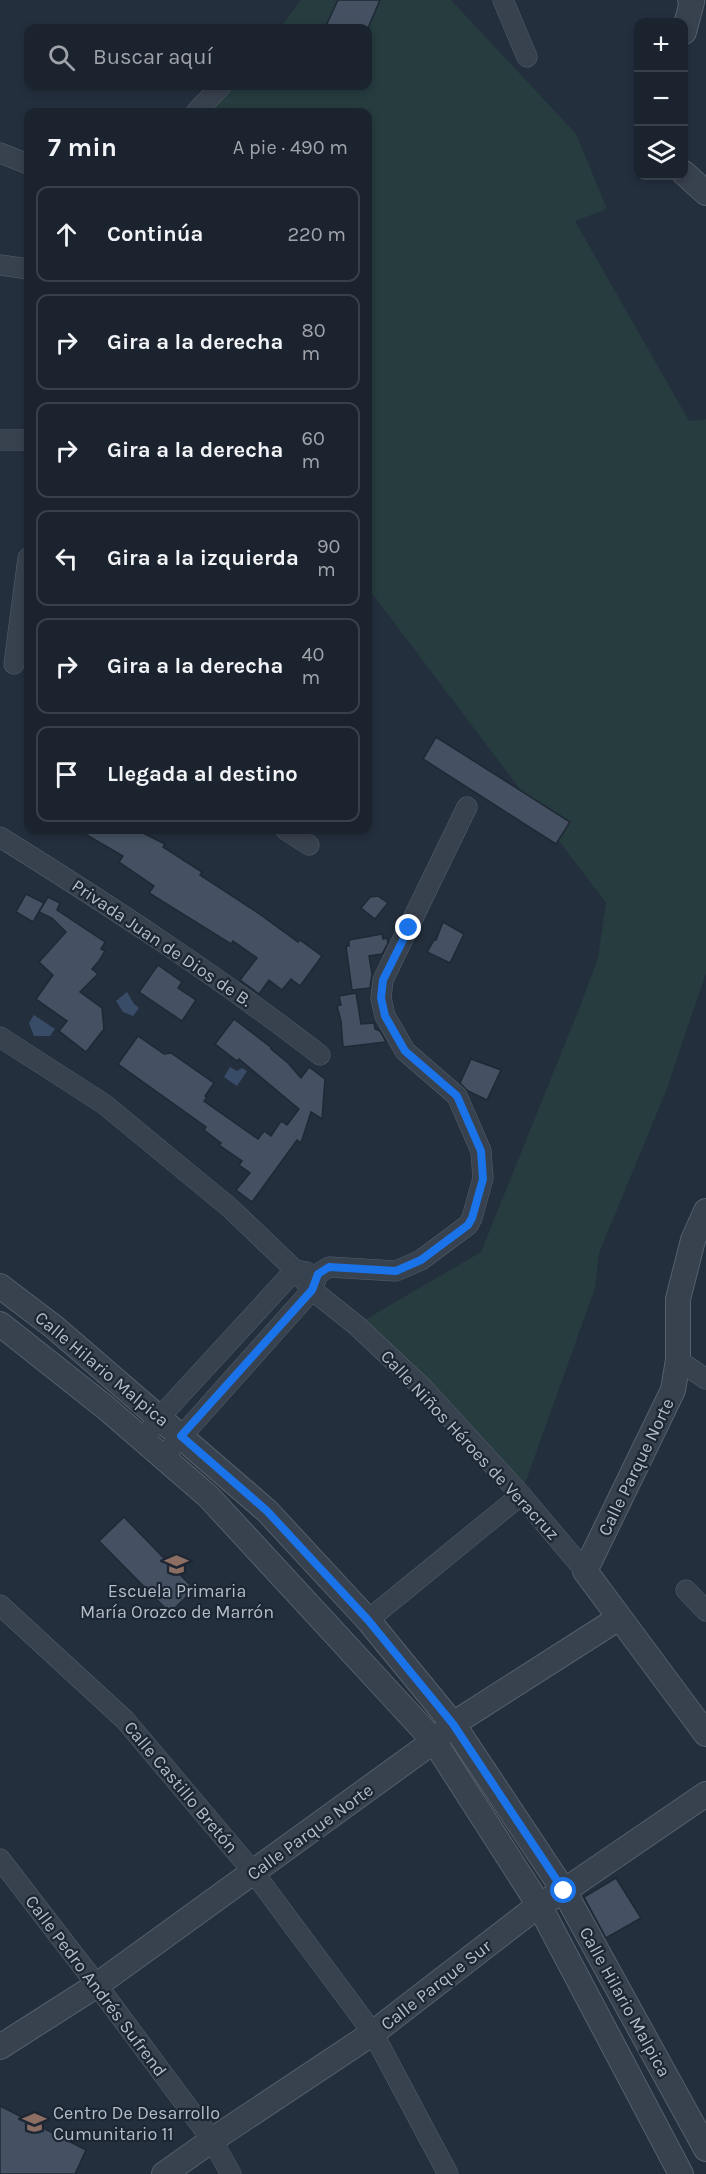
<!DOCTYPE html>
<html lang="es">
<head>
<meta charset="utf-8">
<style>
	:root { --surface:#1b232e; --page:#282f3a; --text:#f1f3f6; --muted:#a0a4aa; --line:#39404a }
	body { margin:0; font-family:Karla,sans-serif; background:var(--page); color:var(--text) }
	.controls { position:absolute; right:18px; top:18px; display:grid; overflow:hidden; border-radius:12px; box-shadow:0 3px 9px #0003 }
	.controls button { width:54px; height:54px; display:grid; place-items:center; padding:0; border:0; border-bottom:2px solid var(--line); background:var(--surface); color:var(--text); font:30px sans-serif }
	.stop { position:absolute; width:18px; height:18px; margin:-14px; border:4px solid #1a73e8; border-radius:50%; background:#fff }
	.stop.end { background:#1a73e8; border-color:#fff; box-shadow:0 2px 6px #0008 }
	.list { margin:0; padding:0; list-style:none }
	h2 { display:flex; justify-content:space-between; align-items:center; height:78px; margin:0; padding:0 24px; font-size:26px }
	h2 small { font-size:20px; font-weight:400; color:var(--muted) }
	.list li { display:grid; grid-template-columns:39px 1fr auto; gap:18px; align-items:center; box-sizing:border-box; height:96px; margin:0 12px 12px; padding:0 12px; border:2px solid var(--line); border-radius:12px }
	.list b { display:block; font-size:22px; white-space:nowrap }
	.list em { font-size:20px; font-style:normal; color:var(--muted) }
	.icon { flex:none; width:33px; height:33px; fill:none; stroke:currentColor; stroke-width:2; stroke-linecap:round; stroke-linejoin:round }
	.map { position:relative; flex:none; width:706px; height:2174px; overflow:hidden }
	.search { position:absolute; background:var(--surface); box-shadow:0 3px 9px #0003; left:24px; top:24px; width:348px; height:66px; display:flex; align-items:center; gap:15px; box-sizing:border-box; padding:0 21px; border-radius:12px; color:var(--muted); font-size:22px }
	.panel { position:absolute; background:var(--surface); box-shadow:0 3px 9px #0003; left:24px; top:108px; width:348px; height:726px; border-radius:12px }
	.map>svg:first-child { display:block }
	.green { fill:#263c3f }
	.water { fill:#394c67 }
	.building { fill:#455162; stroke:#1f2835; stroke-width:1.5 }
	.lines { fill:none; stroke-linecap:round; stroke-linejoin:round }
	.minor-casing { stroke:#565f6c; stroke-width:21 }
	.tertiary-casing { stroke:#565f6c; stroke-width:26 }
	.minor { stroke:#38414e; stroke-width:20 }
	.tertiary { stroke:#38414e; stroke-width:24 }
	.route { stroke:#1a73e8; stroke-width:8 }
	.labels { text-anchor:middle; stroke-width:4.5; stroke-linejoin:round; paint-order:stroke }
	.street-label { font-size:18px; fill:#b4bcc9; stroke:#1d2633 }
	.poi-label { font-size:18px; fill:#b4bcc9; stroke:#1d2633 }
</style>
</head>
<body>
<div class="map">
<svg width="706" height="2174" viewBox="0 0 706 2174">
	<rect width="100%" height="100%" fill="#242f3e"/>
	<polygon class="green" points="301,0 451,0 576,134 607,209 575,221 689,421 706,419 706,973 666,1091 599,1253 595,1288 521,1495 356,1325 481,1252 579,1009 598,958 606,903 368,588 368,112 203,112 228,86 368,86 368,28 280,28"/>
	<g class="water">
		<polygon points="127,992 134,1004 139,1008 133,1016 123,1012 116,1001"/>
		<polygon points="34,1015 55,1029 50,1036 34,1036 29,1023"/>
		<polygon points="230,1067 237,1071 242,1068 247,1071 237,1086 224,1077"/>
	</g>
	<g class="building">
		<polygon points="338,0 380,0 368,28 325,28"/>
		<polygon points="436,737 570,822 556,844 423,759"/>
		<polygon points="78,830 137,830 165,844 163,847 202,872 200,875 258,913 298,942 300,940 322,956 300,986 291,979 282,990 269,980 259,994 240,980 257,958 233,941 231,944 149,893 154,886 119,862 123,856"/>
		<polygon points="26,894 44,903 33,922 16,912"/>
		<polygon points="378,896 388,903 375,919 361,908 370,897"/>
		<polygon points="48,897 60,903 57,910 105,942 101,949 105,951 99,961 92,969 98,974 80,992 102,1008 104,1029 86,1052 59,1031 67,1021 36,999 53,975 39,962 66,932 52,918 39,912"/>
		<polygon points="443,922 464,934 450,963 427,952 434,940 436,940"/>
		<polygon points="382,934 383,939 387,938 388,943 382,954 369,956 372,974 370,988 352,990 346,946 349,946 349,940"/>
		<polygon points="158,965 182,982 178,988 196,1000 182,1021 139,992"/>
		<polygon points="356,993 361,1024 374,1023 375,1029 380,1031 386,1042 343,1047 341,1021 337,1006 341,1005 339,996"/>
		<polygon points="234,1019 272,1048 271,1049 288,1063 301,1078 309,1067 325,1079 322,1119 311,1112 301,1143 297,1140 252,1202 236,1190 250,1173 239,1165 242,1161 219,1145 221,1143 204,1130 206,1127 118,1064 138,1036 164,1054 171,1053 214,1083 205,1096 207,1097 204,1101 258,1139 264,1131 271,1136 281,1121 287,1125 299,1109 239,1059 237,1061 215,1044"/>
		<polygon points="471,1059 501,1070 487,1100 468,1091 460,1083"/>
		<polygon points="124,1517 194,1589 170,1613 99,1541"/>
		<polygon points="616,1878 641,1918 606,1938 584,1897"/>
		<polygon points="0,2106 86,2150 75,2174 0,2174"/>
	</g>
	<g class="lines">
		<defs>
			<g id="minor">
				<polyline points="503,0 527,57"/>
				<polyline points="196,112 221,86"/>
				<polyline points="0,153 28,164"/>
				<polyline points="0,265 28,269"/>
				<polyline points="0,440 28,440"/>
				<polyline points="14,664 28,558"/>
				<polyline points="286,830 309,845"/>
				<path d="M0 837C109 905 218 976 320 1055"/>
				<polyline points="0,1037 104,1104 229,1207 295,1270 312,1290 356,1325 424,1389 521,1495 585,1571"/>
				<polyline points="678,1360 706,1379"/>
				<polyline points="143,1440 159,1418 295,1270 307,1272"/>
				<polyline points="163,1457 312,1290 318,1274 329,1267 396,1271 421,1260 468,1225 472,1218 483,1178 481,1151 457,1096 405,1051 396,1035 385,1016 381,998 383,980 467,807"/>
				<polyline points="686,1590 706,1611"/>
				<polyline points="0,1605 125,1720 254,1873 373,2033 448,2174"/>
				<polyline points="368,1620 521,1495"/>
				<polyline points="0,1859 97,1985 212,2140 231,2174"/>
			</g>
			<g id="tertiary">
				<polyline points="684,32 692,2 690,0"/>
				<polyline points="684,173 706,193"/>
				<polyline points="706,1211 693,1240 678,1299 678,1360 673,1390 585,1571 706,1734"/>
				<polyline points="0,1286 54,1327 267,1511 368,1620 453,1724 564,1891 706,2149"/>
				<polyline points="0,1324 105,1407 209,1497 434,1741 539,1905 681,2174"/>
				<polyline points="0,2047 97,1985 434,1741 453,1724 619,1618"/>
				<polyline points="164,2174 212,2140 373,2033 539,1905 564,1891 706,1794"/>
			</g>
		</defs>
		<use href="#minor" class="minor-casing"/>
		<use href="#tertiary" class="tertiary-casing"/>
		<use href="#minor" class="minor"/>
		<use href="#tertiary" class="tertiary"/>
	</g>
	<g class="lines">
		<polyline class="route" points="409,928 383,980 381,998 385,1016 405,1051 457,1096 481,1151 483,1179 472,1218 468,1225 421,1260 396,1271 329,1267 318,1274 312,1290 181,1436 267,1511 368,1620 453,1724 564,1891"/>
	</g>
	<defs>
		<symbol id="school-bare" viewBox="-9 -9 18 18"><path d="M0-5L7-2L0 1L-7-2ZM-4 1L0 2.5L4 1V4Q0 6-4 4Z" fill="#8d6e63" stroke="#1d2633" stroke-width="2.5" paint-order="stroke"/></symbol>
	</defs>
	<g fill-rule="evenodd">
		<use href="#school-bare" x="160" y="1548" width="33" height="33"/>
		<use href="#school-bare" x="18" y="2106" width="33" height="33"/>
	</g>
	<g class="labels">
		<g class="street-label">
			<text transform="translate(162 943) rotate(34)" y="6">Privada Juan de Dios de B.</text>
			<text transform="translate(102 1369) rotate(40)" y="6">Calle Hilario Malpica</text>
			<text transform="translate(470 1445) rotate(47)" y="6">Calle Niños Héroes de Veracruz</text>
			<text transform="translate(636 1467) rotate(-64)" y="6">Calle Parque Norte</text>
			<text transform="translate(181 1787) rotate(50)" y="6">Calle Castillo Bretón</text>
			<text transform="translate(310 1832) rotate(-36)" y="6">Calle Parque Norte</text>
			<text transform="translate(436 1985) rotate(-38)" y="6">Calle Parque Sur</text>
			<text transform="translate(96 1986) rotate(53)" y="6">Calle Pedro Andrés Sufrend</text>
			<text transform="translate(625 2002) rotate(61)" y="6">Calle Hilario Malpica</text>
		</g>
		<g class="poi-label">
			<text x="177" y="1597">Escuela Primaria<tspan x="177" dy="21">María Orozco de Marrón</tspan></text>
			<text x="53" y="2119" text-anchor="start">Centro De Desarrollo<tspan x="53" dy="21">Cumunitario 11</tspan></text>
		</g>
	</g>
</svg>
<div class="controls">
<button>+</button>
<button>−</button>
<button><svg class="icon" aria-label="layers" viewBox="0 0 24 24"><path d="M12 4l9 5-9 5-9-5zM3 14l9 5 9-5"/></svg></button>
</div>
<div class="stop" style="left:564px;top:1891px"></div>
<div class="stop end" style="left:409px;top:928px"></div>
<div class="search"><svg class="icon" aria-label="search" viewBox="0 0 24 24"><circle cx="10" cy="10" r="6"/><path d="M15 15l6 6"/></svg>Buscar aquí</div>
<section class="panel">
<h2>7 min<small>A pie · 490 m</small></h2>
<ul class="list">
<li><svg class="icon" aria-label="ahead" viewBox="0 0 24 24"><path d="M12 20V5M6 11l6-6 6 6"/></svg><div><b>Continúa</b></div><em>220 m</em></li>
<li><svg class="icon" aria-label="right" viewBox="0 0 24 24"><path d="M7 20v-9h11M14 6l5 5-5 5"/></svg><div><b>Gira a la derecha</b></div><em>80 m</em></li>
<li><svg class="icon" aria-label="right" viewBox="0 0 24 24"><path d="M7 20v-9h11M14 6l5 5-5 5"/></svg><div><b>Gira a la derecha</b></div><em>60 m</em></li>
<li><svg class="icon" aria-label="left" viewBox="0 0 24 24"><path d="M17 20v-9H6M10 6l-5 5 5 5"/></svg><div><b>Gira a la izquierda</b></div><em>90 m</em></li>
<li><svg class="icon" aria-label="right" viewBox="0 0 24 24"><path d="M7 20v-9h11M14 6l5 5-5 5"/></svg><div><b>Gira a la derecha</b></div><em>40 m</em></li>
<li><svg class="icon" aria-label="arrive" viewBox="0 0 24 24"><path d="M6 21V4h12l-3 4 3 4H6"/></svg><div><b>Llegada al destino</b></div></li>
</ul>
</section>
</div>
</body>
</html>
